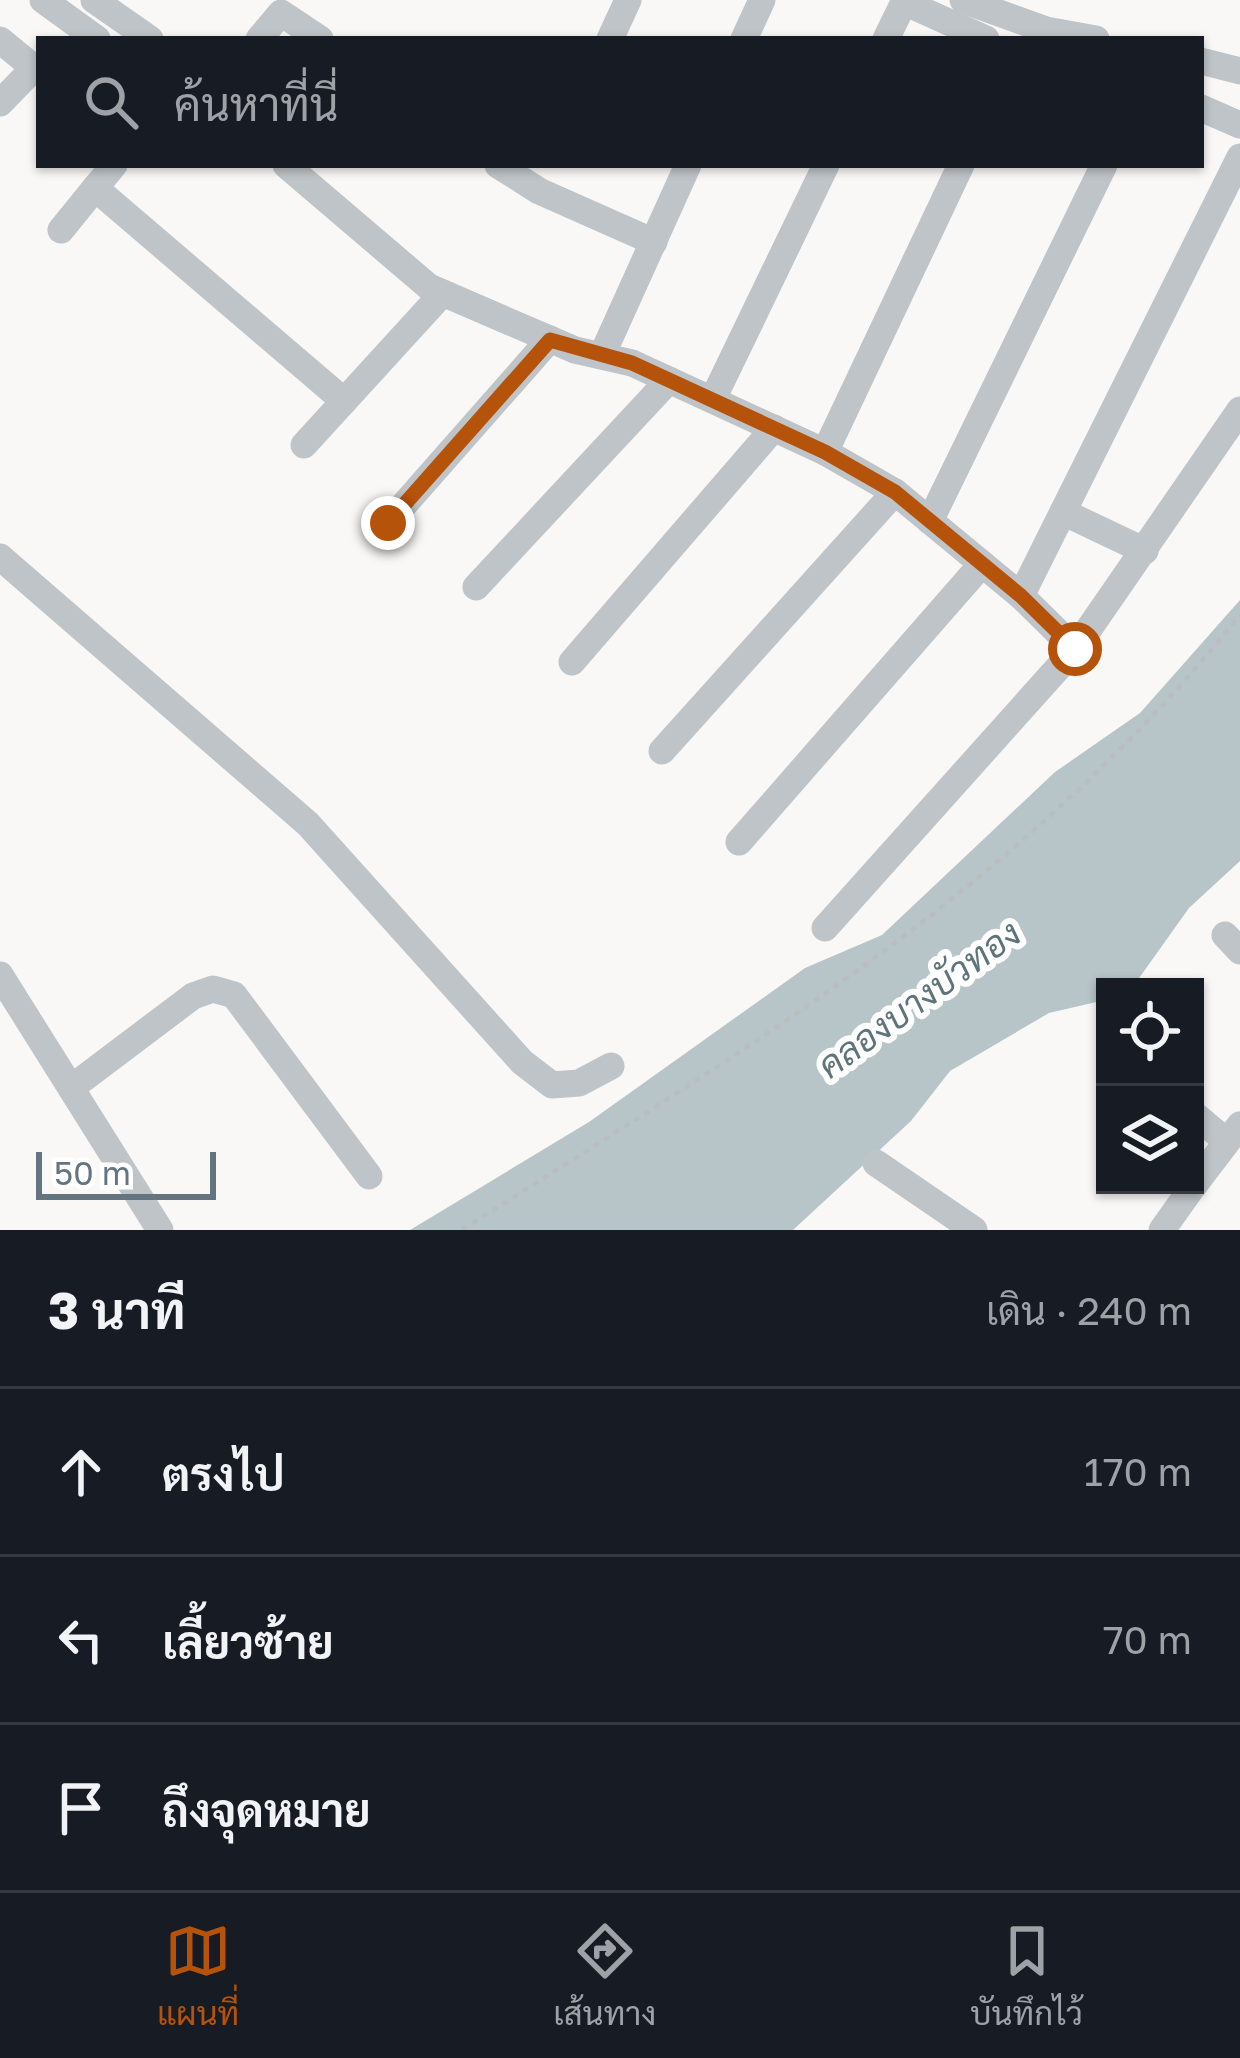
<!DOCTYPE html>
<html lang="th">
<head>
<meta charset="utf-8">
<style>
	:root { --surface:#171b24; --page:#242831; --text:#f1f3f6; --muted:#9ea1a6; --line:#363941; --accent:#b45309 }
	body { margin:0; font-family:"Golos Text",Sarabun,sans-serif; background:var(--page); color:var(--text) }
	.controls { position:absolute; right:36px; bottom:36px; display:grid; overflow:hidden; border-radius:0px; box-shadow:0 3px 9px #0004 }
	.controls button { width:108px; height:108px; display:grid; place-items:center; padding:0; border:0; border-bottom:3px solid var(--line); background:var(--surface); color:var(--text); font:60px sans-serif }
	.scale { position:absolute; left:36px; bottom:30px; width:180px; box-sizing:border-box; padding-left:12px; border:6px solid #657580; border-top:0; font-size:33px; line-height:42px; white-space:nowrap; color:#657580; -webkit-text-stroke:9px #fff; paint-order:stroke }
	.stop { position:absolute; width:36px; height:36px; margin:-27px; border:9px solid #b45309; border-radius:50%; background:#fff }
	.stop.end { background:#b45309; border-color:#fff; box-shadow:0 3px 12px #0008 }
	.list { margin:0; padding:0; list-style:none }
	h2 { display:flex; justify-content:space-between; align-items:center; height:156px; margin:0; padding:0 48px; font-size:51px }
	h2 small { font-size:39px; font-weight:400; color:var(--muted) }
	.list li { display:grid; grid-template-columns:78px 1fr auto; gap:36px; align-items:center; box-sizing:border-box; height:168px; padding:0 48px; border-top:3px solid var(--line) }
	.list b { display:block; font-size:45px; white-space:nowrap }
	.list em { font-size:39px; font-style:normal; color:var(--muted) }
	.icon { flex:none; width:66px; height:66px; fill:none; stroke:currentColor; stroke-width:2; stroke-linecap:round; stroke-linejoin:round }
	.map { position:relative; flex:none; width:1240px; height:1230px; overflow:hidden }
	.search { position:absolute; background:var(--surface); box-shadow:0 3px 9px #0004; left:36px; right:36px; top:36px; height:132px; display:flex; align-items:center; gap:30px; box-sizing:border-box; padding:0 42px; border-radius:0px; color:var(--muted); font-size:45px }
	.sheet { height:660px; background:var(--surface) }
	nav { display:flex; justify-content:space-around; align-items:center; box-sizing:border-box; height:168px; border-top:3px solid var(--line); background:var(--surface); font-size:33px; color:var(--muted) }
	nav a { display:grid; justify-items:center; gap:6px }
	nav .on { color:var(--accent) }
	.map>svg:first-child { display:block }
	.water { fill:#b7c5c8 }
	.lines { fill:none; stroke-linecap:round; stroke-linejoin:round }
	.path { stroke:#babdc0; stroke-width:4.5; stroke-dasharray:6 6; stroke-linecap:butt }
	.minor { stroke:#bfc4c8; stroke-width:27 }
	.route { stroke:#b45309; stroke-width:15 }
	.labels { text-anchor:middle; stroke-width:12; stroke-linejoin:round; paint-order:stroke }
	.water-label { font-size:36px; font-style:italic; fill:#5f747a; stroke:#fff }
</style>
</head>
<body>
<div class="map">
<svg width="1240" height="1230" viewBox="0 0 1240 1230">
	<rect width="100%" height="100%" fill="#f9f8f6"/>
	<polygon class="water" points="1240,600 1240,861 1189,908 1137,981 1105,987 1105,1000 1049,1013 950,1071 911,1121 793,1230 410,1230 589,1122 805,968 882,935 1055,772 1140,713"/>
	<g class="lines">
		<path class="path" d="M462 1230C749 1047 1023 887 1240 615"/>
		<g class="minor">
			<polyline points="43,0 97,39"/>
			<polyline points="94,0 150,39"/>
			<polyline points="963,0 1046,30 1096,39"/>
			<polyline points="259,39 281,13 320,39"/>
			<polyline points="610,39 628,0"/>
			<polyline points="744,39 762,0"/>
			<polyline points="886,39 904,2 986,39"/>
			<polyline points="0,40 39,72"/>
			<polyline points="1201,61 1240,71"/>
			<polyline points="0,103 34,68"/>
			<polyline points="1201,108 1240,125"/>
			<polyline points="114,165 95,188 344,401"/>
			<polyline points="286,165 429,287 575,350 632,363 825,452 895,492 1021,596 1075,649"/>
			<polyline points="498,165 539,191 654,242"/>
			<polyline points="61,230 95,188"/>
			<polyline points="603,353 688,165"/>
			<polyline points="713,399 826,165"/>
			<polyline points="304,445 442,294"/>
			<polyline points="825,452 961,165"/>
			<polyline points="1063,512 1145,551"/>
			<polyline points="930,521 1104,165"/>
			<polyline points="388,523 550,339"/>
			<polyline points="0,557 308,824 522,1062 552,1085 579,1083 611,1066"/>
			<polyline points="476,587 669,380"/>
			<polyline points="1021,596 1240,157"/>
			<polyline points="572,662 774,428"/>
			<polyline points="662,751 895,492"/>
			<polyline points="739,842 982,564"/>
			<polyline points="825,928 1075,649 1240,410"/>
			<polyline points="1225,935 1240,951"/>
			<polyline points="0,975 160,1230"/>
			<polyline points="71,1088 193,996 213,989 234,995 369,1176"/>
			<polyline points="1195,1115 1226,1141"/>
			<polyline points="876,1163 974,1230"/>
			<polyline points="1195,1184 1240,1125"/>
			<polyline points="1162,1230 1194,1185"/>
		</g>
	</g>
	<g class="lines">
		<polyline class="route" points="388,523 550,340 632,363 825,452 895,492 1021,596 1075,649"/>
	</g>
	<g class="labels">
		<g class="water-label">
			<text transform="translate(919 999) rotate(-36)" y="13">คลองบางบัวทอง</text>
		</g>
	</g>
</svg>
<div class="controls">
<button><svg class="icon" aria-label="locate" viewBox="0 0 24 24"><circle cx="12" cy="12" r="6"/><path d="M12 2v4M12 18v4M2 12h4M18 12h4"/></svg></button>
<button><svg class="icon" aria-label="layers" viewBox="0 0 24 24"><path d="M12 4l9 5-9 5-9-5zM3 14l9 5 9-5"/></svg></button>
</div>
<div class="scale">50 m</div>
<div class="stop" style="left:1075px;top:649px"></div>
<div class="stop end" style="left:388px;top:523px"></div>
<div class="search"><svg class="icon" aria-label="search" viewBox="0 0 24 24"><circle cx="10" cy="10" r="6"/><path d="M15 15l6 6"/></svg>ค้นหาที่นี่</div>
</div>
<section class="sheet">
<h2>3 นาที<small>เดิน · 240 m</small></h2>
<ul class="list">
<li><svg class="icon" aria-label="ahead" viewBox="0 0 24 24"><path d="M12 20V5M6 11l6-6 6 6"/></svg><div><b>ตรงไป</b></div><em>170 m</em></li>
<li><svg class="icon" aria-label="left" viewBox="0 0 24 24"><path d="M17 20v-9H6M10 6l-5 5 5 5"/></svg><div><b>เลี้ยวซ้าย</b></div><em>70 m</em></li>
<li><svg class="icon" aria-label="arrive" viewBox="0 0 24 24"><path d="M6 21V4h12l-3 4 3 4H6"/></svg><div><b>ถึงจุดหมาย</b></div></li>
</ul>
</section>
<nav>
<a class="on"><svg class="icon" aria-label="map" viewBox="0 0 24 24"><path d="M3 6l6-2 6 2 6-2v14l-6 2-6-2-6 2zM9 4v14M15 6v14"/></svg>แผนที่</a>
<a><svg class="icon" aria-label="directions" viewBox="0 0 24 24"><path d="M12 3l9 9-9 9-9-9zM9 14v-3h6M13 9l2 2-2 2"/></svg>เส้นทาง</a>
<a><svg class="icon" aria-label="saved" viewBox="0 0 24 24"><path d="M7 4h10v16l-5-4-5 4z"/></svg>บันทึกไว้</a>
</nav>
</body>
</html>
